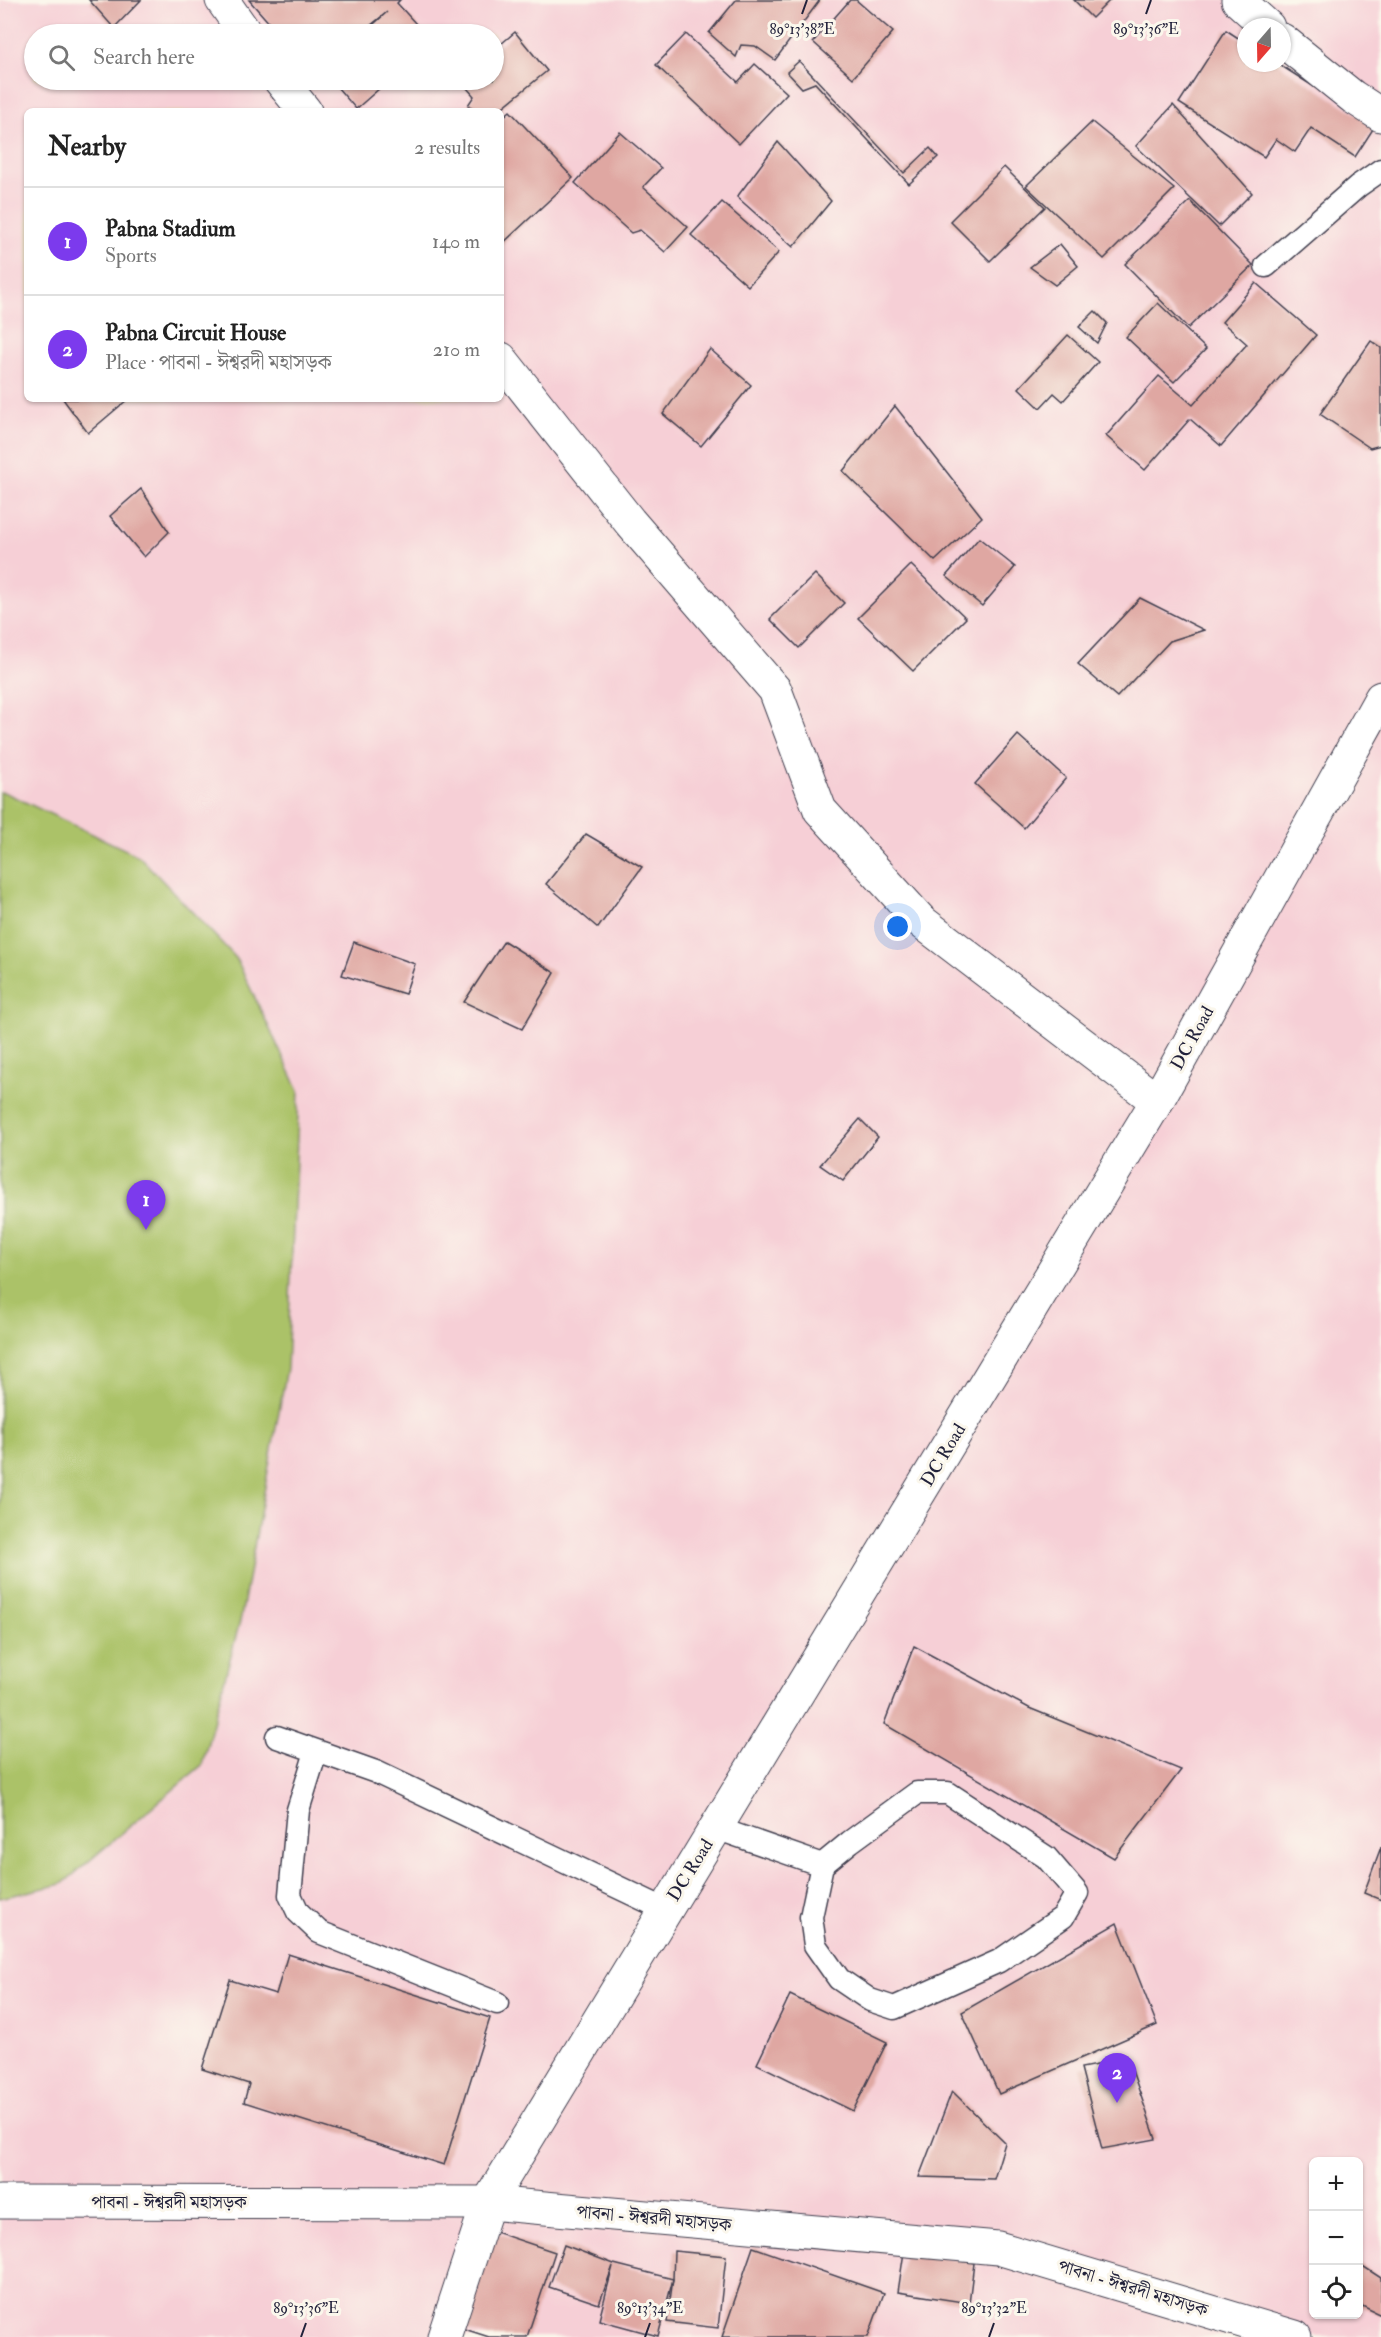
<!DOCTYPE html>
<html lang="en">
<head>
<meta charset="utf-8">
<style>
	:root { --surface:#fff; --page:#f6f6f6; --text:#222; --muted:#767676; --line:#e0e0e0; --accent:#7c3aed }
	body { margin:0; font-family:"IM FELL Double Pica","Noto Serif Bengali",serif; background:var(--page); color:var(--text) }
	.controls { position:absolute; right:18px; bottom:18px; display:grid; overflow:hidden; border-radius:9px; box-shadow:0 2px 4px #0004 }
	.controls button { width:54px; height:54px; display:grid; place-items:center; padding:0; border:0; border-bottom:2px solid var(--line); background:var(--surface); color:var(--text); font:30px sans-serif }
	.compass { position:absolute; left:1237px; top:18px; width:54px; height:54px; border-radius:50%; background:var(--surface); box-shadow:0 2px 4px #0004; rotate:200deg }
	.you { position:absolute; left:898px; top:927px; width:21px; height:21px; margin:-15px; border:4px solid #fff; border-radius:50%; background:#1a73e8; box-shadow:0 0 0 9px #1a73e833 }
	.badge { display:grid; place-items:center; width:39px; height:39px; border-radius:50%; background:var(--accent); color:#fff; font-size:20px; font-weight:700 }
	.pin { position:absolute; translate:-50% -50px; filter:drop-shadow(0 2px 3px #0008) }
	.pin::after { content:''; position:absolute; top:32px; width:21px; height:18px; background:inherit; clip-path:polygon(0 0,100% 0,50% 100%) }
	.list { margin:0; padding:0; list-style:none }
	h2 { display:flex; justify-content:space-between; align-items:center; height:78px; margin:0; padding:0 24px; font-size:26px }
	h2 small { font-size:20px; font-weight:400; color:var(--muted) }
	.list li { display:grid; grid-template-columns:39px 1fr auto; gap:18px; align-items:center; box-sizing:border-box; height:108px; padding:0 24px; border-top:2px solid var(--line) }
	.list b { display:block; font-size:22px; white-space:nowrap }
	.list p { margin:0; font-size:20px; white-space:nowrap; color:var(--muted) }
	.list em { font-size:20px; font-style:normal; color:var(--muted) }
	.icon { flex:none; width:33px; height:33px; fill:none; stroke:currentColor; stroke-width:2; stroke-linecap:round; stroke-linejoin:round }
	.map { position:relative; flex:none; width:1381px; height:2337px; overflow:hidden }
	.search { position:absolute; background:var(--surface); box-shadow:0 2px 4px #0004; left:24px; top:24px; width:480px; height:66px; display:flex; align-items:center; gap:15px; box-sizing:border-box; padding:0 21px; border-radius:33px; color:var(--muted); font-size:22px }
	.panel { position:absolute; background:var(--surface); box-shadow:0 2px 4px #0004; left:24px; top:108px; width:480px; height:294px; border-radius:9px }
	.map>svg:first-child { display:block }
	.built { fill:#f6cfd6; fill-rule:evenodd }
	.green { fill:#abc267; stroke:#667251; stroke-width:1.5 }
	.building { fill:#dfa7a2 }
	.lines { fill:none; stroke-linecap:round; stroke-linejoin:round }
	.lane-casing { stroke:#403e4e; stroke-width:25 }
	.street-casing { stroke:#403e4e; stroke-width:35 }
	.secondary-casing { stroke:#403e4e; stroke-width:35 }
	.primary-casing { stroke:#403e4e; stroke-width:35 }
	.lane { stroke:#fff; stroke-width:22 }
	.street { stroke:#fff; stroke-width:33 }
	.secondary { stroke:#fff; stroke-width:33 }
	.primary { stroke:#fff; stroke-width:33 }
	.ticks { fill:none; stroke:#22223b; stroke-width:2 }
	.labels { text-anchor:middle; stroke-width:6; stroke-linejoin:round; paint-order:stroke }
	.street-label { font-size:18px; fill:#22223b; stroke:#fbf7ec }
	.ticks-label { font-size:15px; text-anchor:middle; fill:#22223b; stroke:#fbf7ec; stroke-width:6; stroke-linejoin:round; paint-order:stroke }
</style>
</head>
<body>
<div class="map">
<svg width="1381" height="2337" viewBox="0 0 1381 2337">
	<rect width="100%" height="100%" fill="#fbf7ec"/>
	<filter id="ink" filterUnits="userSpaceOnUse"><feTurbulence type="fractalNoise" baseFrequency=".0167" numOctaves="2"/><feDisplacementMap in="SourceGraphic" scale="12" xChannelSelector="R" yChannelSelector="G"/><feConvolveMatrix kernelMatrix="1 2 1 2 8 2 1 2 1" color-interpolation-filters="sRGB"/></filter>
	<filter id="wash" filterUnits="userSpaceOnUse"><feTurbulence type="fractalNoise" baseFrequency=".008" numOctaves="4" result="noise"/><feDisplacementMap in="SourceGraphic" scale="24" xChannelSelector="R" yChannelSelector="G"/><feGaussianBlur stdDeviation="1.35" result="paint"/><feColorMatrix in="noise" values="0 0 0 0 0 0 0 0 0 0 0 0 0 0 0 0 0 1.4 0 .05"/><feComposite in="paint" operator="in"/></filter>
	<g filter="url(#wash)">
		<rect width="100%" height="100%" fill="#eddebc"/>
		<path class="built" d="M0 0H1381V2337H0ZM1246 27H1282V63H1246ZM34 34H494V80H34ZM27 111H501V399H27ZM1314 2162H1358V2314H1314Z"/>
		<polygon class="green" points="0,792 6,793 139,856 236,958 299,1091 287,1368 241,1617 202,1765 62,1884 0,1898"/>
		<g id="blocks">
			<g class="building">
				<polygon points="89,0 141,0 114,28"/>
				<polygon points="249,0 400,0 397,3 425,34 363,34 387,12 360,34 279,34"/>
				<polygon points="736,0 820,0 775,60 755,46 741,45 736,57 709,33"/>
				<polygon points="850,0 856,0 893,32 853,78 813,42"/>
				<polygon points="1074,0 1110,0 1092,18"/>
				<polygon points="1226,30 1246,43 1246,63 1277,63 1375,126 1355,157 1311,128 1295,152 1276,139 1264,157 1179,103"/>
				<polygon points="515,32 547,71 498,111 477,111 468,105 474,96 460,80 494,80 494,50"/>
				<polygon points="686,34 738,82 755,64 787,93 739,144 656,65"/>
				<polygon points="799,61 904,173 930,148 938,157 909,184 815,83 802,88 787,72"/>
				<polygon points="331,80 389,80 356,109"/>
				<polygon points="1173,105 1252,193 1219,226 1136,146"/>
				<polygon points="510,111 573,178 501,245 501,119"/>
				<polygon points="1092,122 1174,189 1104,259 1026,186"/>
				<polygon points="620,132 661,168 643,187 688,227 665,252 640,230 631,233 575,183"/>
				<polygon points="778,142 831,201 793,247 737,197"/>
				<polygon points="1004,167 1045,207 990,261 950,221"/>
				<polygon points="1190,201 1253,265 1188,328 1125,264"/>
				<polygon points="722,202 779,252 748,286 691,235"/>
				<polygon points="1060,244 1078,266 1055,285 1030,267"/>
				<polygon points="1256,283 1316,335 1221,446 1190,419 1145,470 1106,436 1159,376 1193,405 1247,344 1222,322"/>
				<polygon points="1158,303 1206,349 1174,382 1126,337"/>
				<polygon points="1095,311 1107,323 1097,343 1079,327"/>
				<polygon points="1068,335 1098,362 1063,401 1054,393 1040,408 1019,388"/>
				<polygon points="1371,341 1381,348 1381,445 1370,448 1320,414"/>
				<polygon points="710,349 751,385 701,446 663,414"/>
				<polygon points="63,399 128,399 88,433"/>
				<polygon points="895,406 982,517 935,561 843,471"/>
				<polygon points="141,489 169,532 144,557 110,516"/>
				<polygon points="979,538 1015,567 982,606 946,576"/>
				<polygon points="911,565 966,618 913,671 858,618"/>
				<polygon points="815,574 844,603 799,648 770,619"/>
				<polygon points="1140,598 1204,630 1170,641 1117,697 1078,664"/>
				<polygon points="1018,735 1066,778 1024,828 975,784"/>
				<polygon points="586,834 642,867 598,928 546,884"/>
				<polygon points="504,941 555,973 522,1029 464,1002"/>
				<polygon points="354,942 415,964 405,994 342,975"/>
				<polygon points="860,1119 878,1137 843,1181 820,1165"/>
				<polygon points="914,1646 1029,1708 1181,1770 1114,1858 884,1724"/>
				<polygon points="1381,1847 1381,1900 1364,1893"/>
				<polygon points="1117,1923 1157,2025 999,2094 962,2012"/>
				<polygon points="288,1954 490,2018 444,2165 244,2102 249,2084 202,2069 230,1980 276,1994"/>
				<polygon points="790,1995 887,2042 853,2111 757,2064"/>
				<polygon points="1128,2059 1156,2139 1102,2149 1081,2068"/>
				<polygon points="952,2091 1005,2143 994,2179 919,2177"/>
				<polygon points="486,2229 555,2252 527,2337 489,2337 455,2326"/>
				<polygon points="564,2245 614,2264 673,2279 658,2336 599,2320 613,2266 599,2304 549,2287"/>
				<polygon points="753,2247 884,2293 868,2337 722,2337"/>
				<polygon points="674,2251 726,2256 718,2328 667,2322 673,2279"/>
				<polygon points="904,2252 974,2263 969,2303 898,2292"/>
				<polygon points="1358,2263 1381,2278 1381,2315 1358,2304"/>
			</g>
		</g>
	</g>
	<g filter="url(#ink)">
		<use href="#blocks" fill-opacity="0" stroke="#403e4e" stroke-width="1.5"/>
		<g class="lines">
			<defs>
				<g id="lane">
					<polyline points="1266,266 1358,186 1381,170"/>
					<polyline points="277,1737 376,1772 666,1910"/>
					<polyline points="316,1752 298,1810 290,1895 298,1912 319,1932 497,2003"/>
					<polygon points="917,1793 948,1793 1046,1857 1077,1893 1063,1917 999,1961 894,2008 870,2000 839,1979 815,1945 811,1917 822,1865 850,1842"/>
					<polyline points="716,1828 822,1865"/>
				</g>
				<g id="street">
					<polyline points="222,0 246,34"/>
					<polyline points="1238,0 1268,27"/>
					<polyline points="1282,40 1353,97 1381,115"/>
					<polyline points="280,80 305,111"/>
					<polyline points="501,359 630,522 775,690 820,810 922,922 1157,1101"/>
				</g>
				<polyline id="secondary" points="444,2337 488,2203 1157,1101 1381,698"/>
				<polyline id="primary" points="0,2202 488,2203 998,2248 1295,2337"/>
			</defs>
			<use href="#lane" class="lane-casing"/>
			<use href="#street" class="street-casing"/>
			<use href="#secondary" class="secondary-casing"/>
			<use href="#primary" class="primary-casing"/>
			<use href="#lane" class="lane"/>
			<use href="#street" class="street"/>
			<use href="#secondary" class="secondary"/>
			<use href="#primary" class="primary"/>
		</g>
	</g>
	<path class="ticks" d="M802 14 807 0M1146 14 1151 0M301 2337 306 2323M645 2337 650 2323M989 2337 994 2323"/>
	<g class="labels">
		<g class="street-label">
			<text transform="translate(1192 1038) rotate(-61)" y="6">DC Road</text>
			<text transform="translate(943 1455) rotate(-59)" y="6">DC Road</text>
			<text transform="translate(690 1870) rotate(-58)" y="6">DC Road</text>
			<text x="169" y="2208">পাবনা - ঈশ্বরদী মহাসড়ক</text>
			<text transform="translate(654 2218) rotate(5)" y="6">পাবনা - ঈশ্বরদী মহাসড়ক</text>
			<text transform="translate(1133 2288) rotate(17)" y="6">পাবনা - ঈশ্বরদী মহাসড়ক</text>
		</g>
	</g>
	<g class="ticks-label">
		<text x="802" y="34">89°13'38"E</text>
		<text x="1146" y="34">89°13'36"E</text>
		<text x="306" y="2313">89°13'36"E</text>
		<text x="650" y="2313">89°13'34"E</text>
		<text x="994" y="2313">89°13'32"E</text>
	</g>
</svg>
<div class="controls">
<button>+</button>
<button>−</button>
<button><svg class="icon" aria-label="locate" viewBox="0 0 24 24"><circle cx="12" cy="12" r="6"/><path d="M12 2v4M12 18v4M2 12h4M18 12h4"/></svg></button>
</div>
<svg class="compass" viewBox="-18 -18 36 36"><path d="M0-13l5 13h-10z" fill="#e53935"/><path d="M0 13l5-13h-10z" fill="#767676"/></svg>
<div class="you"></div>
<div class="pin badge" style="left:146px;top:1230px">1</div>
<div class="pin badge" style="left:1117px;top:2103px">2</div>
<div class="search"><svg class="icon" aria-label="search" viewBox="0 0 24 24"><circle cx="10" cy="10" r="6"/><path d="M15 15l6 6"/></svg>Search here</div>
<section class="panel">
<h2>Nearby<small>2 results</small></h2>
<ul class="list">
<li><span class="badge">1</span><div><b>Pabna Stadium</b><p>Sports</p></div><em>140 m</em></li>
<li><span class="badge">2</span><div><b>Pabna Circuit House</b><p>Place · পাবনা - ঈশ্বরদী মহাসড়ক</p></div><em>210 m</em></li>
</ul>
</section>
</div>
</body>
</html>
